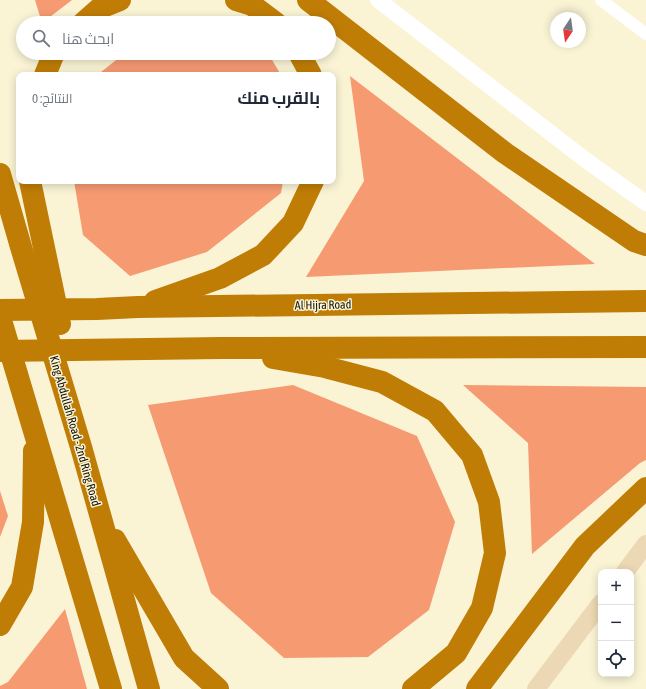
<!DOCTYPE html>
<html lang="ar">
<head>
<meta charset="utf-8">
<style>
	:root { --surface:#fff; --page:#f2f2f3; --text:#1f2937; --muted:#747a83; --line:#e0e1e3 }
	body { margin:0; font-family:"Asap Condensed",Cairo,sans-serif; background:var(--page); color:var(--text); direction:rtl }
	.controls { position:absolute; right:12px; bottom:12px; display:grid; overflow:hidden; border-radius:8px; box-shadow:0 2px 10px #0003 }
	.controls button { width:36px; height:36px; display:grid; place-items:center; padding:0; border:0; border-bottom:1px solid var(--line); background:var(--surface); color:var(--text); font:20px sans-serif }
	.compass { position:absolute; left:550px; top:12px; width:36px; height:36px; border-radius:50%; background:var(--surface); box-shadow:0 2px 10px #0003; rotate:193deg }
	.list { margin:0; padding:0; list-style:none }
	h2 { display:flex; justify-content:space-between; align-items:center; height:52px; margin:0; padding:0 16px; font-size:17px }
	h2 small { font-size:13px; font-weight:400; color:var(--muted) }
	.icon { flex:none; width:22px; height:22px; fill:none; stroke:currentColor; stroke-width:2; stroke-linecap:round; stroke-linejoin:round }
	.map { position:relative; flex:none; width:646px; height:689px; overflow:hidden; direction:ltr }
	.search { position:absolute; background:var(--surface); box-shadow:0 2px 10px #0003; left:16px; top:16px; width:320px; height:44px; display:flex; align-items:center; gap:10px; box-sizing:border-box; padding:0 14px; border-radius:22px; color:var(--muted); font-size:15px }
	.panel { position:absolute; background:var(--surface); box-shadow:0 2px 10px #0003; left:16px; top:72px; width:320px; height:112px; border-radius:8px; direction:rtl }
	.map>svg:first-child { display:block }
	.forest { fill:#f69a72 }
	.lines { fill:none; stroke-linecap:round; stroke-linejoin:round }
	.minor { stroke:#fff; stroke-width:12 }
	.tertiary { stroke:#fff; stroke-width:16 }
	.secondary { stroke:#ecd8b4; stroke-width:18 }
	.motorway { stroke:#c07d06; stroke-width:22 }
	.labels { text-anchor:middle; stroke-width:3; stroke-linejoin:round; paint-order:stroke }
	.street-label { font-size:12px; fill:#121006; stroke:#faf4d5 }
</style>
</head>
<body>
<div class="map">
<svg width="646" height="689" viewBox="0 0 646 689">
	<rect width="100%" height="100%" fill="#faf4d5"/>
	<g class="forest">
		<polygon points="35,0 72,0 42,23"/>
		<polygon points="125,53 268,53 281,75 100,75 101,72"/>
		<polygon points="350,76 595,264 306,277 364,181"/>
		<polygon points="74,181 283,181 281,193 207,252 130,276 83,235"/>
		<polygon points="293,385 417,436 455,522 429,610 368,657 284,658 211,593 148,405"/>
		<polygon points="463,385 646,387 646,460 640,463 532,554 528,443"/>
		<polygon points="0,491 8,516 0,537"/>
		<polygon points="65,609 87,689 0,689 0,686 8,682"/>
	</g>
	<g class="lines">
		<polyline class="minor" points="601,0 646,34"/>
		<polyline class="tertiary" points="378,0 587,161 646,203"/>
		<g class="secondary">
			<polyline points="625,572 646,544"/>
			<polyline points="536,689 601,603"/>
		</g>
		<g class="motorway">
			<polyline points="236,0 252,5 276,23"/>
			<polyline points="308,0 505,153 634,241 646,245"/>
			<polyline points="83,23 100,8 120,0"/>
			<polyline points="299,53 311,75"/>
			<polyline points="45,75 54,53"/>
			<polyline points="0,174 21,247 81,447 149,689"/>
			<polyline points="30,181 60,324"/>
			<polyline points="155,301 220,278 263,255 293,223 313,181"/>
			<polyline points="0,310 97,309 138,307 646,301"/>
			<polyline points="0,317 111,689"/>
			<polyline points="0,351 221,348 646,347"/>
			<polyline points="273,358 325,367 382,382 435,411 472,455 489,502 495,553 482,608 456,653 413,689"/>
			<polyline points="115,540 184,658 218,689"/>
			<polyline points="0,625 22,587 33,522 34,451"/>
			<polyline points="477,689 585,546 646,488"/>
		</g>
	</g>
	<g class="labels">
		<g class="street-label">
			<text transform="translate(323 305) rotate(-1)" y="4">Al Hijra Road</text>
			<text transform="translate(75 431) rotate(74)" y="4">King Abdullah Road - 2nd Ring Road</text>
		</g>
	</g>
</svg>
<div class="controls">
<button>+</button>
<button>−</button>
<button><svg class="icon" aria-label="locate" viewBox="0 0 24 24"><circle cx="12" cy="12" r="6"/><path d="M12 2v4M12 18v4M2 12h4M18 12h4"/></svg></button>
</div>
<svg class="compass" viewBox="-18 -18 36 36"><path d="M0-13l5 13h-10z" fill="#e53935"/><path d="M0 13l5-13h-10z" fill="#747a83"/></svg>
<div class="search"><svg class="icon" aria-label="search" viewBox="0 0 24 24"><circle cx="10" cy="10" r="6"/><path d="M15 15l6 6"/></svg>ابحث هنا</div>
<section class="panel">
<h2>بالقرب منك<small>النتائج: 0</small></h2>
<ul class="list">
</ul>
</section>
</div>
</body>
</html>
